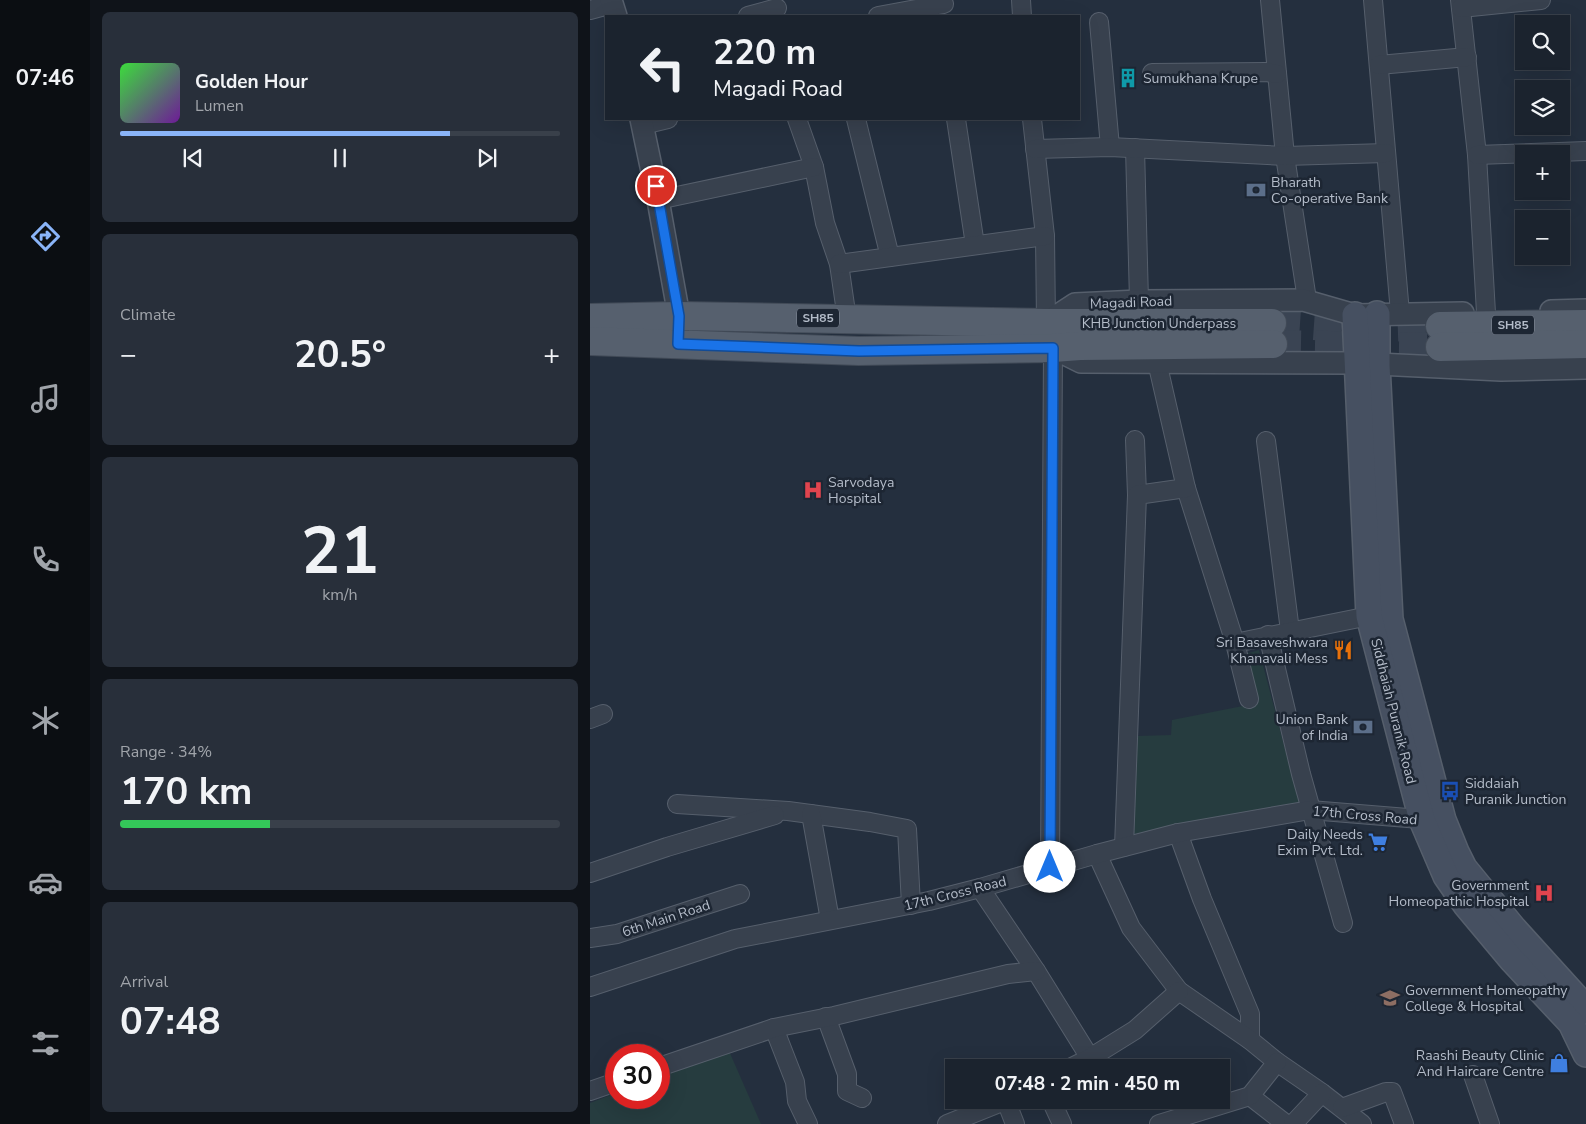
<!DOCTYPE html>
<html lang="en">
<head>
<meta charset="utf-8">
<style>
  :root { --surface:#1b232e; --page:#282f3a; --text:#f1f3f6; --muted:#a0a4aa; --line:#39404a; --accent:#8ab4f8 }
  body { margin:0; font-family:"Nunito Sans",sans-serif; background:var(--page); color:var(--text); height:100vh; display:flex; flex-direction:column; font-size:19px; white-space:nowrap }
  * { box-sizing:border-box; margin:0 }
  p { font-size:16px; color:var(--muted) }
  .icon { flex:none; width:28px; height:28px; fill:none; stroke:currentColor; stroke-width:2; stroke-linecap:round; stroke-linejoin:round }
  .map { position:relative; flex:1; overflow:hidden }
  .details { display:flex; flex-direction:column; gap:12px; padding:12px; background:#0f1319; width:500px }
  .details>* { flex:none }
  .top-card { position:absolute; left:15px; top:15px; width:475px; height:105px; border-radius:0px; box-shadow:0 5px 20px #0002,0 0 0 1px var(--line); background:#1b232e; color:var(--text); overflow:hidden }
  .fabs { position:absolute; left:925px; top:15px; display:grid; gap:10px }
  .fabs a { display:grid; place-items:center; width:55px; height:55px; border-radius:0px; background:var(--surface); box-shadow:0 5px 20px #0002,0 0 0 1px var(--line); font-size:25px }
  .speed { position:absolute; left:15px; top:1044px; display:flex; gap:10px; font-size:25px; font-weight:700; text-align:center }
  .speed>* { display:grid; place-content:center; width:65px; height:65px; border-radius:50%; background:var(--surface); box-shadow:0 5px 20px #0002,0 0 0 1px var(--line); line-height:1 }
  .speed .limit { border:8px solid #d22; background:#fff; color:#111 }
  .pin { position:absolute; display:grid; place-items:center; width:42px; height:42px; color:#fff; margin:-21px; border:2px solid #fff; border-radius:50%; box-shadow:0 1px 5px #0007 }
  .me { position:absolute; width:55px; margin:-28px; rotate:0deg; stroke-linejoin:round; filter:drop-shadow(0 0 4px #0008) }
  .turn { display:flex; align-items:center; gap:18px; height:105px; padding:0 25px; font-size:22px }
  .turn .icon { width:65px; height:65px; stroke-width:2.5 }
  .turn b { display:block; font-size:35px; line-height:42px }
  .big { font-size:38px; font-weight:700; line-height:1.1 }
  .details .card { flex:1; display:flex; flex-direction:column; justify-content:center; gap:8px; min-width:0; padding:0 18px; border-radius:8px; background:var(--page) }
  .details .dial { align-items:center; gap:0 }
  .dial b { font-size:65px; line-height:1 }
  .song { display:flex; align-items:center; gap:15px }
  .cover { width:60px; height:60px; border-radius:8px; background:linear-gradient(135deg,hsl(120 70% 55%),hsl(280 70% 35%)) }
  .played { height:5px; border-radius:2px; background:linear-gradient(90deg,var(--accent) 75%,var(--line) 75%) }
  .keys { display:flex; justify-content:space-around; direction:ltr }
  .heat { display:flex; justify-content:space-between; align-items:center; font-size:28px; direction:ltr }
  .charge { height:8px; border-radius:4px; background:linear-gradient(90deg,#34c759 34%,var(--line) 0) }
  .trip { position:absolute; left:355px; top:1059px; width:285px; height:50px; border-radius:0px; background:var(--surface); box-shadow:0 5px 20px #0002,0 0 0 1px var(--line); font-weight:700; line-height:50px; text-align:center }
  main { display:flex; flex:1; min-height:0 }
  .tab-bar { display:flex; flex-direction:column; width:90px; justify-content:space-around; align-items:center; background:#0b0e12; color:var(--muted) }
  .tab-bar .icon { width:35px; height:35px }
  .tab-bar .selected { color:var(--accent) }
  .tab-bar b { font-size:22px; color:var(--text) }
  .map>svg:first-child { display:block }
  .green { fill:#263c3f }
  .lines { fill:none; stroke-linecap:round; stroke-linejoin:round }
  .primary-tunnel { stroke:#3a4453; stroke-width:28; stroke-dasharray:28 14; stroke-linecap:butt }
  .minor-casing { stroke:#565f6c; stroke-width:20 }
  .tertiary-casing { stroke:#565f6c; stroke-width:24 }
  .secondary-casing { stroke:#565f6c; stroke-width:28 }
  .primary-casing { stroke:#414a57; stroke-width:30 }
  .minor { stroke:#38414e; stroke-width:18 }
  .tertiary { stroke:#38414e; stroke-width:21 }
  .secondary { stroke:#465061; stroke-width:25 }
  .primary { stroke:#56606e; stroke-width:28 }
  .route-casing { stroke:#114b97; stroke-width:12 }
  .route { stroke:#1a73e8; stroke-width:9 }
  .labels { text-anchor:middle; stroke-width:5; stroke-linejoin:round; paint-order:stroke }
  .shield { fill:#1d2633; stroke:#878f9c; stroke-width:1 }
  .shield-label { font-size:12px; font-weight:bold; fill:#b4bcc9 }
  .poi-label { font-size:14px; fill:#b4bcc9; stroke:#1d2633; text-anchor:start }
  .street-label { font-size:14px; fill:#b4bcc9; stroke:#1d2633 }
</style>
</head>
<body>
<main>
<nav class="tab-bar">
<b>07:46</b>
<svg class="icon selected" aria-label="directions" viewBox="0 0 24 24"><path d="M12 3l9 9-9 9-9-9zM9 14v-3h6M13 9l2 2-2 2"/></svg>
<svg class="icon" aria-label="music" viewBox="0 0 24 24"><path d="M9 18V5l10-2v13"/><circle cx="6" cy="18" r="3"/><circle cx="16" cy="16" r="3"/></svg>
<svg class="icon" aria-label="phone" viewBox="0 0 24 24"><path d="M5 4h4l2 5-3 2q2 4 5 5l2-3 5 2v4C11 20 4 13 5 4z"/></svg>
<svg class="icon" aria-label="climate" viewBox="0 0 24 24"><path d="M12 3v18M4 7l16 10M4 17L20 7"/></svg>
<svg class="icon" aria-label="car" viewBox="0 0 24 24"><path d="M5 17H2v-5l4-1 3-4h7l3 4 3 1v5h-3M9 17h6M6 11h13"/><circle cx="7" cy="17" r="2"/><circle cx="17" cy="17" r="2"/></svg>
<svg class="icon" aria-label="filters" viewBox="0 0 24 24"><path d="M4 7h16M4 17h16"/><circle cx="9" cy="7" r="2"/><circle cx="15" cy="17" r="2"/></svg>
</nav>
<section class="details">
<div class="card">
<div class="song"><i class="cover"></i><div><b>Golden Hour</b><p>Lumen</p></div></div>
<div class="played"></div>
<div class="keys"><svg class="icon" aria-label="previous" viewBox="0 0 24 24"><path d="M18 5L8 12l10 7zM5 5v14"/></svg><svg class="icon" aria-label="pause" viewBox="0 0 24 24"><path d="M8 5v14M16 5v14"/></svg><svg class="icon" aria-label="next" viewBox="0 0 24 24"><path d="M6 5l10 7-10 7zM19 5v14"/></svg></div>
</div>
<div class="card"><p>Climate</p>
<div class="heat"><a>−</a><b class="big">20.5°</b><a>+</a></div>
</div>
<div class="card dial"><b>21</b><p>km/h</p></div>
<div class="card"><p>Range · 34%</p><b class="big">170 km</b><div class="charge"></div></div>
<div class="card"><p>Arrival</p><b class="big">07:48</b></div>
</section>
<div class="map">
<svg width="996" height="1124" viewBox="0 0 996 1124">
  <rect width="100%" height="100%" fill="#242f3e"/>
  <g class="green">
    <path d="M 669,650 L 709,802 L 539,835 L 547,736 L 581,735 L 582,720 L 668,703 L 655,654 Z"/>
    <path d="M 139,1051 L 171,1124 L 0,1124 L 0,1103 L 26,1093 L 26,1098 L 69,1098 L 69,1077 Z"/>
  </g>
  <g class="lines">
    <g class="primary-tunnel">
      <path d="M 682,323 L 768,329 L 850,326"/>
      <path d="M 683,344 L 850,347"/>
    </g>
    <defs>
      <g id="minor">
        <path d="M 431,0 L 432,16"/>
        <path d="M 680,0 L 695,156 L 716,293 L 713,300"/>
        <path d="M 783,0 L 810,313"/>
        <path d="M 870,0 L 887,155 L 896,313"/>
        <path d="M 871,8 L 951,0"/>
        <path d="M 0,10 L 22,4"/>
        <path d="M 158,16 L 187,8"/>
        <path d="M 288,16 L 354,4"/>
        <path d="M 509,22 L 520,147"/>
        <path d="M 789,65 L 877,57"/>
        <path d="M 562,73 L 676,72 L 687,74"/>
        <path d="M 207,119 L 224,167 L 235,223 L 249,264 L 257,319"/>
        <path d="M 266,119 L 300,257"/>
        <path d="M 366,119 L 385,245"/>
        <path d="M 442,119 L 455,236 L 456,323"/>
        <path d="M 53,125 L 78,119"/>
        <path d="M 545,148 L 549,301"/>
        <path d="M 445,149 L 520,147 L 695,156 L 796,153"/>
        <path d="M 887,155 L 996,151"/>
        <path d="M 68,200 L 224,167"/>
        <path d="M 249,264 L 455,236"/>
        <path d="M 545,440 L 547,495"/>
        <path d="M 676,441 L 700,631"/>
        <path d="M 596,488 L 645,643 L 659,699"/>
        <path d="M 678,635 L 711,774 L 753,923"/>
        <path d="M 645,643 L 779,616"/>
        <path d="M 0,719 L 13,714"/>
        <path d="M 87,804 L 198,811 L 280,822 L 317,829 L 321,905"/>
        <path d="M 221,814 L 240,920"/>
        <path d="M 588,833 L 612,899 L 660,1014 L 660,1040"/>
        <path d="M 534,847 L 547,495 L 596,488 L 567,362"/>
        <path d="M 507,854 L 541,928 L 589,991 L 660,1040 L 687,1062 L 732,1093 L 772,1124"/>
        <path d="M 460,867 L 463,348"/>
        <path d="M 0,873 L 77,847 L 185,815"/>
        <path d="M 390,888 L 446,971 L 500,1058"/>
        <path d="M 0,938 L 27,934 L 150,894"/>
        <path d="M 0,987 L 145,939 L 339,901 L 390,888 L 507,854 L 588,833 L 720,810 L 842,820"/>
        <path d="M 236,1017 L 257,1074 L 257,1091 L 272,1098"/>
        <path d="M 184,1028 L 205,1082 L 207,1101 L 218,1124"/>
        <path d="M 69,1067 L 184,1028 L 244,1016 L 418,974 L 446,971"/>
        <path d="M 480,1068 L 500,1058 L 545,1030 L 589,991"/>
        <path d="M 883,1075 L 900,1124"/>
        <path d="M 0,1091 L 26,1082"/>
        <path d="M 660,1096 L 696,1124"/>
        <path d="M 461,1100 L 472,1124"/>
        <path d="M 416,1101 L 425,1124"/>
        <path d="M 752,1108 L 796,1092 L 802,1092 L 814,1124"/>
        <path d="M 357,1124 L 417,1100"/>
        <path d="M 569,1124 L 660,1096 L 687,1062"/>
        <path d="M 703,1124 L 732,1093"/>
      </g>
      <g id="tertiary">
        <path d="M 21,0 L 26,16"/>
        <path d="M 51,119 L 68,200 L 89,316 L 88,344"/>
        <path d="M 961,311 L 996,310"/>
        <path d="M 456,323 L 485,304 L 549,301 L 713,300 L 765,315 L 873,313"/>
        <path d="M 463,348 L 491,362 L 767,363 L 911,370 L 996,368"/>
      </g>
      <g id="secondary">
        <path d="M 787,314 L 787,365 L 800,619 L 853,820 L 866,852 L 874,868 L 924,929 L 992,1004 L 996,1011"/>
        <path d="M 765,315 L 779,616 L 832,820 L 856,876 L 876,905 L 922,960 L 981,1023 L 996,1054"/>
      </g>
      <g id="primary">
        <path d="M 0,318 L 89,316 L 456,323 L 682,323"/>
        <path d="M 850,326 L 996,324"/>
        <path d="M 0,341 L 269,351 L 463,348 L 490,346 L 683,344"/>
        <path d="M 850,347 L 996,344"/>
      </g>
    </defs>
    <use href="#minor" class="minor-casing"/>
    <use href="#tertiary" class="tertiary-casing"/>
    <use href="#secondary" class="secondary-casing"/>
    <use href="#primary" class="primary-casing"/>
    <use href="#minor" class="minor"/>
    <use href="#tertiary" class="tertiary"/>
    <use href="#secondary" class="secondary"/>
    <use href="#primary" class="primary"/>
  </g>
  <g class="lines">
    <defs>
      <path id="route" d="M 66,186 L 89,316 L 88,344 L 269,351 L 463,348 L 460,867"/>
    </defs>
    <use href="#route" class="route-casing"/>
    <use href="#route" class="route"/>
  </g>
  <defs>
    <symbol id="building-bare" viewBox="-9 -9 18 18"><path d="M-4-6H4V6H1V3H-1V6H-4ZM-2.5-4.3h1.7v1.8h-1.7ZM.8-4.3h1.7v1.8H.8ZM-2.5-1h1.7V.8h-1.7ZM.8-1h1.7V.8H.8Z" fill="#0f9aa8" stroke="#1d2633" stroke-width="2.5" paint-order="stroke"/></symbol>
    <symbol id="bank-bare" viewBox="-9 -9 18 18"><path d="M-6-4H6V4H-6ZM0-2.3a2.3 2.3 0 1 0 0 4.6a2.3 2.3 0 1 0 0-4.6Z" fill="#5c6f8a" stroke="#1d2633" stroke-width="2.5" paint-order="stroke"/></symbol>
    <symbol id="hospital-bare" viewBox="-9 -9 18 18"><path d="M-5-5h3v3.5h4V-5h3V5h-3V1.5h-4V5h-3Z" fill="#e0444e" stroke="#1d2633" stroke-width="2.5" paint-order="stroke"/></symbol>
    <symbol id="restaurant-bare" viewBox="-9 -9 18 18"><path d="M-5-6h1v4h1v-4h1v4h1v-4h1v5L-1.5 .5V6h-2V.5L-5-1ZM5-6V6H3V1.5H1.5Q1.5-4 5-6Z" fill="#e8710a" stroke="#1d2633" stroke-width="2.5" paint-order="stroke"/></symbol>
    <symbol id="bus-bare" viewBox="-9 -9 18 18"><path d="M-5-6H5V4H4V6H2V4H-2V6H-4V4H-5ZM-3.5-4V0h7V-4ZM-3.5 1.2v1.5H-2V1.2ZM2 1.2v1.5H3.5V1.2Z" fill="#1a4fb4" stroke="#1d2633" stroke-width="2.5" paint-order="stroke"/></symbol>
    <symbol id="supermarket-bare" viewBox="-9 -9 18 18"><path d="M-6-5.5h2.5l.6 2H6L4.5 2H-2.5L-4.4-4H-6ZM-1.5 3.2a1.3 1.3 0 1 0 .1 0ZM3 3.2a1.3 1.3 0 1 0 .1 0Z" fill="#3f7fe0" stroke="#1d2633" stroke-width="2.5" paint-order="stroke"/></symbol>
    <symbol id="university-bare" viewBox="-9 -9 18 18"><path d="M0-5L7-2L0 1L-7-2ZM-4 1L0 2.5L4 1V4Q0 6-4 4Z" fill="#8d6e63" stroke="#1d2633" stroke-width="2.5" paint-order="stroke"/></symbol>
    <symbol id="shop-bare" viewBox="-9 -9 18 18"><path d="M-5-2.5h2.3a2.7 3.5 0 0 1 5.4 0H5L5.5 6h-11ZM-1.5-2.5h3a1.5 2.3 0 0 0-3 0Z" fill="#3f7fe0" stroke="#1d2633" stroke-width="2.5" paint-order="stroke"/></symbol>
  </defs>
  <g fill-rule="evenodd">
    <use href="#building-bare" x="524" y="64" width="28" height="28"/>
    <use href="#bank-bare" x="652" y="176" width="28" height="28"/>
    <use href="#hospital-bare" x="209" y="476" width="28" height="28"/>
    <use href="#restaurant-bare" x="739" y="636" width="28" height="28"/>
    <use href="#bank-bare" x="759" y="713" width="28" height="28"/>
    <use href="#bus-bare" x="846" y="777" width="28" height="28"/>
    <use href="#supermarket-bare" x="774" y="828" width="28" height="28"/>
    <use href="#hospital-bare" x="940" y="879" width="28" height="28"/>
    <use href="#university-bare" x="786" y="984" width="28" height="28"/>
    <use href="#shop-bare" x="955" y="1049" width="28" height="28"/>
  </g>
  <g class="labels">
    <g class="shield">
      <rect x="207" y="308.5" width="42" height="19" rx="4"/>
      <rect x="902" y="315.5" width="42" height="19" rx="4"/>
    </g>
    <g class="shield-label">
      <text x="228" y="322">SH85</text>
      <text x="923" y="329">SH85</text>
    </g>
    <g class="poi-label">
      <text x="553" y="83">Sumukhana Krupe</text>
      <text x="681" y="187">Bharath<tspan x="681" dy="16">Co-operative Bank</tspan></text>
      <text x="238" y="487">Sarvodaya<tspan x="238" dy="16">Hospital</tspan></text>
      <text x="738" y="647" text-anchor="end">Sri Basaveshwara<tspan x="738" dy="16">Khanavali Mess</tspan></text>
      <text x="758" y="724" text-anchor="end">Union Bank<tspan x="758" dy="16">of India</tspan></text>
      <text x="875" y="788">Siddaiah<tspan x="875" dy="16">Puranik Junction</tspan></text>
      <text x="773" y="839" text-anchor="end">Daily Needs<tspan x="773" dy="16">Exim Pvt. Ltd.</tspan></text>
      <text x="939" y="890" text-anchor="end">Government<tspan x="939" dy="16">Homeopathic Hospital</tspan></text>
      <text x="815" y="995">Government Homeopathy<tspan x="815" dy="16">College &amp; Hospital</tspan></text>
      <text x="954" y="1060" text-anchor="end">Raashi Beauty Clinic<tspan x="954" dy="16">And Haircare Centre</tspan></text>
    </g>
    <g class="street-label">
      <text transform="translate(541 302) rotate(-2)" y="5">Magadi Road</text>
      <text x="569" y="328">KHB Junction Underpass</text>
      <text transform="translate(804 711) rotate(76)" y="5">Siddhaiah Puranik Road</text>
      <text transform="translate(775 815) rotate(5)" y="5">17th Cross Road</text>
      <text transform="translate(365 893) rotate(-14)" y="5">17th Cross Road</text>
      <text transform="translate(76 918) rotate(-18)" y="5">6th Main Road</text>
    </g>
  </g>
</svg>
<div class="fabs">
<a><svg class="icon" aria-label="search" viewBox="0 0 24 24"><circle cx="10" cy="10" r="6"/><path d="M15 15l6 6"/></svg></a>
<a><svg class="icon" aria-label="layers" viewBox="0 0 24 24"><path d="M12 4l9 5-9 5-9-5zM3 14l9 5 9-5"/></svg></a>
<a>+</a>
<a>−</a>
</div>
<div class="speed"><div class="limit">30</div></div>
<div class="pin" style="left:66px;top:186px;background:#d93025"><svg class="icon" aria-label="arrive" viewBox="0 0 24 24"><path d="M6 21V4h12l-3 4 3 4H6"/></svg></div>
<svg class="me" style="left:460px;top:867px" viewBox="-20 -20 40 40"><circle r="19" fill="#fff"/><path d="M0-13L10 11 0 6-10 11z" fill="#1a73e8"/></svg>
<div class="trip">07:48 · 2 min · 450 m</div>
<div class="top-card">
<div class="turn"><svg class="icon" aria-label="left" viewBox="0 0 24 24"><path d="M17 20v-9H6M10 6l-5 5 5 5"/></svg><div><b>220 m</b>Magadi Road</div></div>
</div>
</div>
</main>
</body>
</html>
